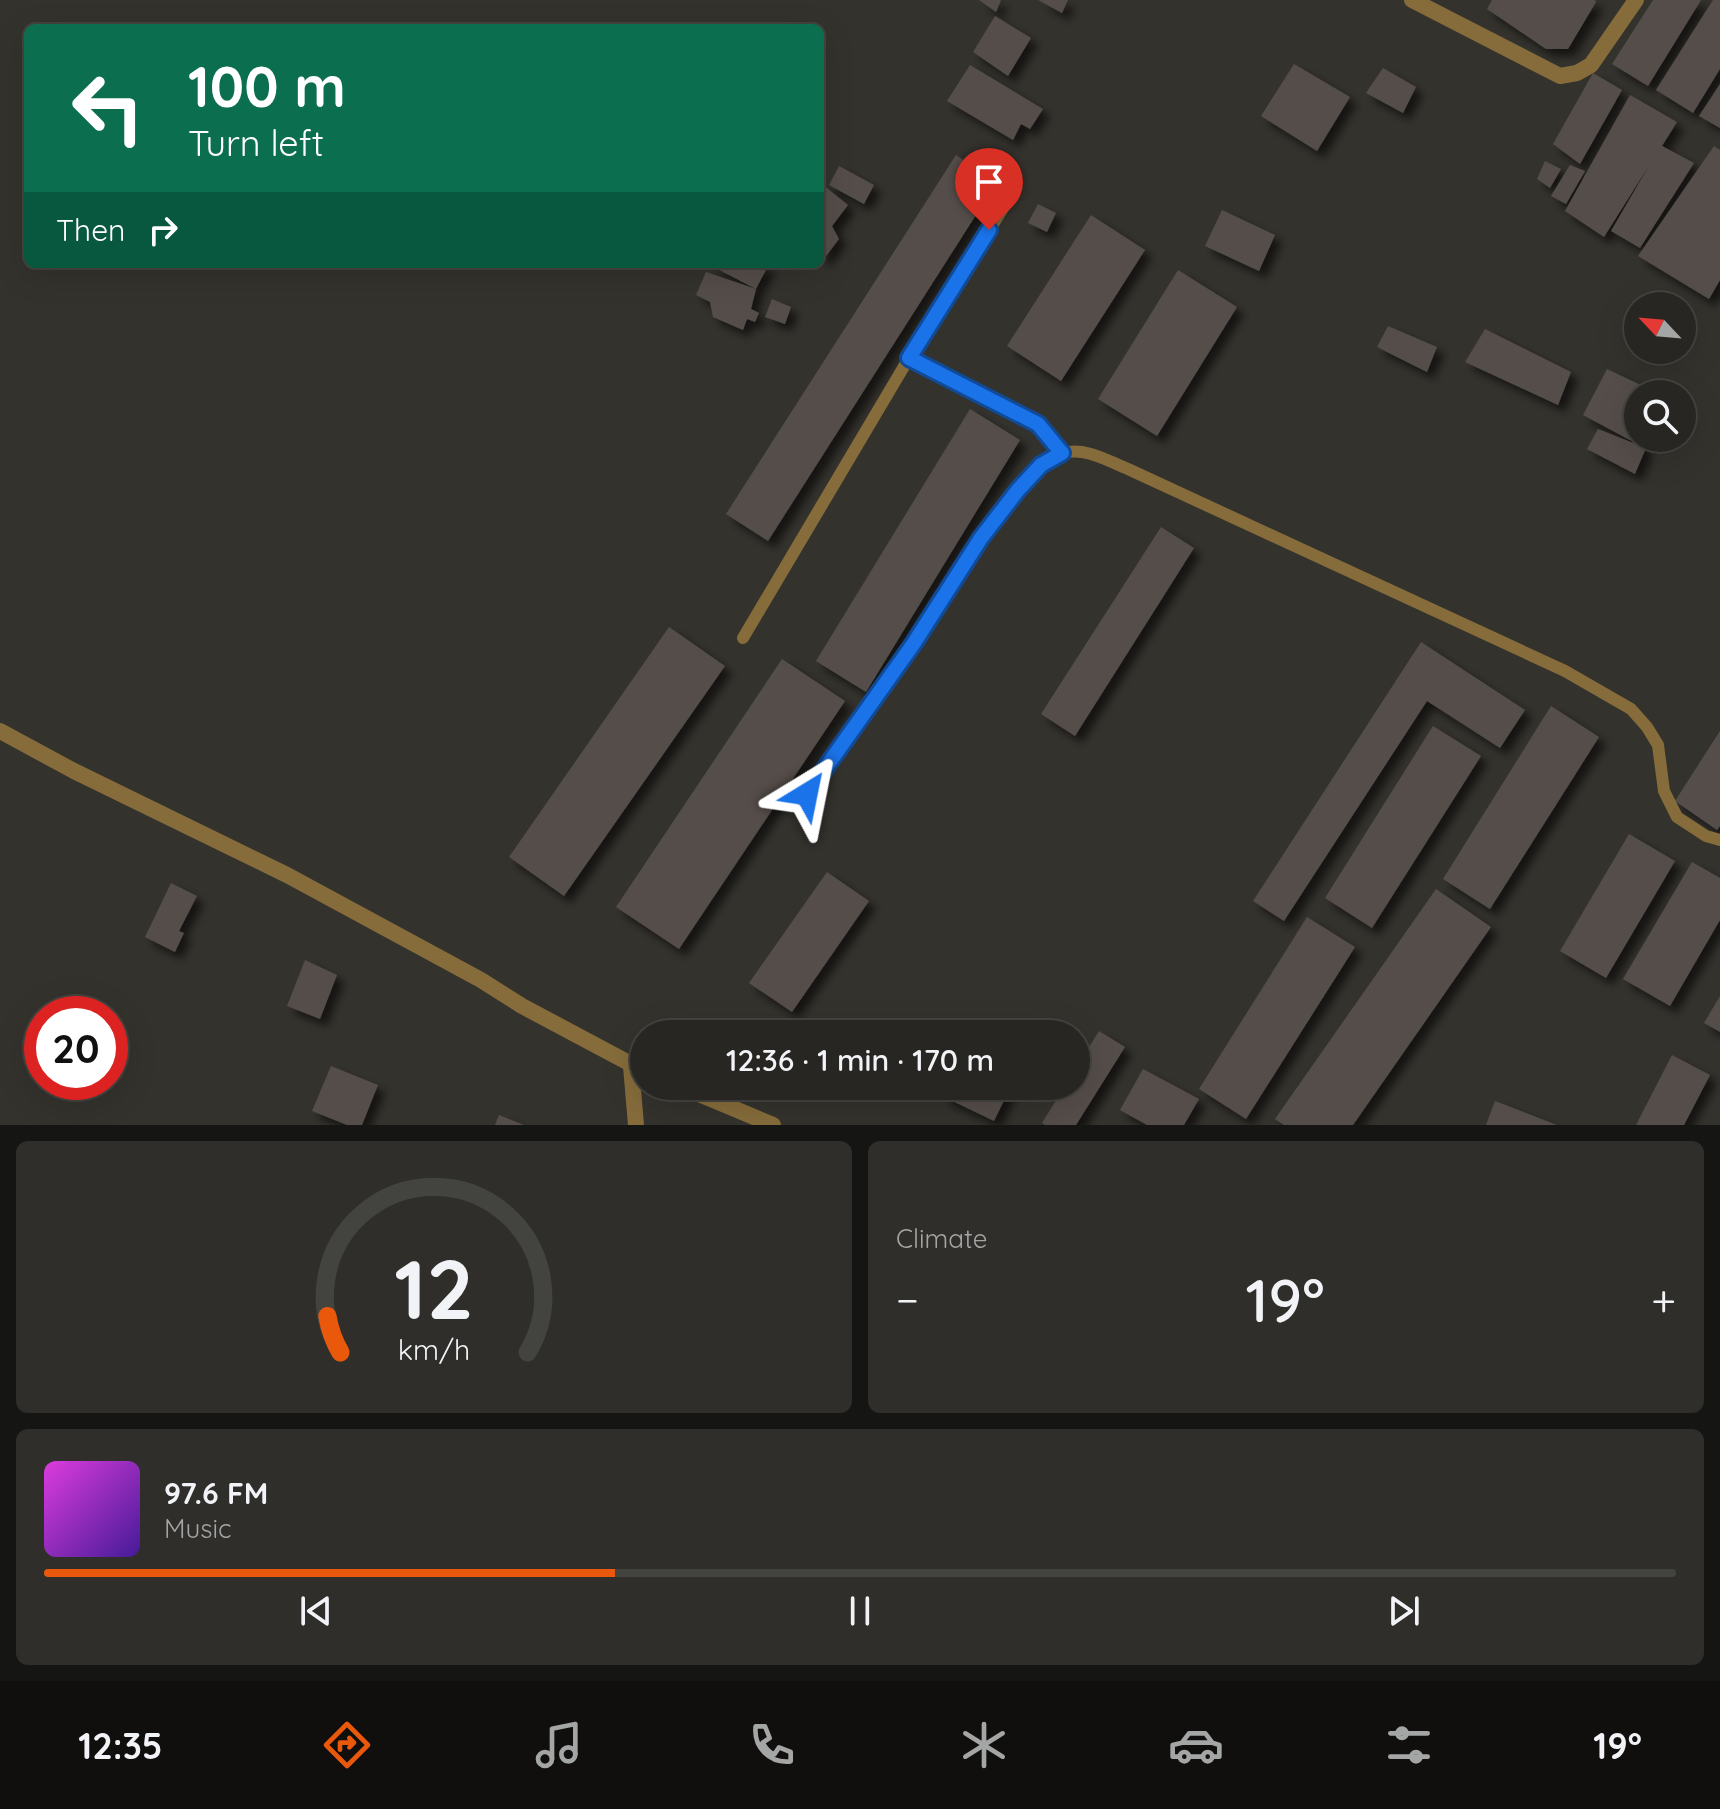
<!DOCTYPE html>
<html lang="en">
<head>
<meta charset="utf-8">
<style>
  :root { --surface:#272622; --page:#2f2e2a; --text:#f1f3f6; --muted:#a4a5a5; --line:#434340; --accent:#ea580c }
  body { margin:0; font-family:Quicksand,sans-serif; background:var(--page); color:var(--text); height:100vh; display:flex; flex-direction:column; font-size:30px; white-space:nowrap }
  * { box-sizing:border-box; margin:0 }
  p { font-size:26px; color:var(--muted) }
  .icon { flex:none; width:44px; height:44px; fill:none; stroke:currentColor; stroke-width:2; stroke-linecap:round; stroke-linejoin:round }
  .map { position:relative; height:1125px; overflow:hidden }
  .side { display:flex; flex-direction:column; gap:16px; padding:16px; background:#151513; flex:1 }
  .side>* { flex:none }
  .banner { position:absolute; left:24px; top:24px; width:800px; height:244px; border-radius:12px; box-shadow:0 8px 32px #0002,0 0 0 2px var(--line); background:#0b6e4f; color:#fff; overflow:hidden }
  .needle { width:52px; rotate:296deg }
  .fabs { position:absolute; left:1624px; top:292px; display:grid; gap:16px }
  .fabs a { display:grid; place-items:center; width:72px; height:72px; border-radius:50%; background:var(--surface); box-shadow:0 8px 32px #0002,0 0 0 2px var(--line); font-size:40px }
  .speed { position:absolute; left:24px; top:996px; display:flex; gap:16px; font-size:40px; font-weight:700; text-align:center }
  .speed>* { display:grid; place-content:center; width:104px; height:104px; border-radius:50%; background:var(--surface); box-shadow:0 8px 32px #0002,0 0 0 2px var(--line); line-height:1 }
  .speed .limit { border:12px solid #d22; background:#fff; color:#111 }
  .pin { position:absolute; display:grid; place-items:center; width:68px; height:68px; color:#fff; margin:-82px -34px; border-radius:50% 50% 50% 0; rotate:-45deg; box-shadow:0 0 8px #0007 }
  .pin .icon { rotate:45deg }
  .me { position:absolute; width:88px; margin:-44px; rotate:35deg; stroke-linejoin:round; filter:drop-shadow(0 0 6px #0008) }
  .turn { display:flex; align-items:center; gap:28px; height:168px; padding:0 32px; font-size:36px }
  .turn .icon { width:104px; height:104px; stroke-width:2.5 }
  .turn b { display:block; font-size:56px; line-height:68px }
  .then { display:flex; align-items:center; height:76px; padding:0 32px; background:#0003; gap:16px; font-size:30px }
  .big { font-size:60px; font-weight:600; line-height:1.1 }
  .side .widget { flex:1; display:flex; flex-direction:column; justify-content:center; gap:12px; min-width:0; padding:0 28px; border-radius:12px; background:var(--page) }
  .side .dial { align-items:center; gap:0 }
  .dial svg { height:208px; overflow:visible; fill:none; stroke:var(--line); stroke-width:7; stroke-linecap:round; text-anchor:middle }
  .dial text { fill:var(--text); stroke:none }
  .song { display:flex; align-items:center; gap:24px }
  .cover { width:96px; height:96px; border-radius:12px; background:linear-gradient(135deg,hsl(300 70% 55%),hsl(260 70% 35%)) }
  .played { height:8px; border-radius:4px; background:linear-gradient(90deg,var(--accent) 35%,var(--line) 35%) }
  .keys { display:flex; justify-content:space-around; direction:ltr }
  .heat { display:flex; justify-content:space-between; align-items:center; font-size:44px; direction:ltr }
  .side .tiles { flex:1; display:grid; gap:16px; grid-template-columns:1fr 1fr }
  .widget:last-child { grid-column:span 2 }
  .trip { position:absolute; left:630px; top:1020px; width:460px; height:80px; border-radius:40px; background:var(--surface); box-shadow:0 8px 32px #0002,0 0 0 2px var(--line); font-weight:600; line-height:80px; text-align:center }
  .dock { display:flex; height:128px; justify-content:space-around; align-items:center; background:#100f0e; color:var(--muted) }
  .dock .icon { width:56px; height:56px }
  .dock .active { color:var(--accent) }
  .dock b { font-size:36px; color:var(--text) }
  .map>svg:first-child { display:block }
  .building { fill:#544e4a; filter:url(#shadow) }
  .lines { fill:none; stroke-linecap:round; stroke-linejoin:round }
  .lane { stroke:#866c3b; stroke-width:12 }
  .street { stroke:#866c3b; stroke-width:16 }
  .route-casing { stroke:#114b97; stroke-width:20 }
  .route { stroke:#1a73e8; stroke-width:14 }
</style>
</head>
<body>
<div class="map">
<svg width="1720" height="1125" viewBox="0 0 1720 1125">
  <defs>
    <filter id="shadow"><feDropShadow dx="7" dy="7" stdDeviation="4" flood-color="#0009"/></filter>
  </defs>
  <rect width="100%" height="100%" fill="#34322d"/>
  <g class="building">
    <path d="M 979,0 L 1001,0 L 996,12 Z"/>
    <path d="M 1038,0 L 1068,0 L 1062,13 Z"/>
    <path d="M 1492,0 L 1595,0 L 1596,2 L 1568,49 L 1546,49 L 1487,9 Z"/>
    <path d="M 1653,0 L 1701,0 L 1648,86 L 1612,64 Z"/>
    <path d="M 1713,0 L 1720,0 L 1720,69 L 1693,113 L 1656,90 Z"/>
    <path d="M 995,16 L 1031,38 L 1008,76 L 973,52 Z"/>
    <path d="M 1294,64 L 1350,97 L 1317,151 L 1261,116 Z"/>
    <path d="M 970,65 L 1043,109 L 1030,129 L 1021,124 L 1013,140 L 947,101 Z"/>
    <path d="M 1383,68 L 1416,87 L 1403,113 L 1366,93 Z"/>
    <path d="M 1593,73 L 1622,90 L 1580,164 L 1553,144 Z"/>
    <path d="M 1720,84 L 1720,128 L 1699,116 Z"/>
    <path d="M 1630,95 L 1677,122 L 1662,146 L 1694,163 L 1640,248 L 1611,231 L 1650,164 L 1604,237 L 1565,211 Z"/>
    <path d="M 1714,146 L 1720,150 L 1720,280 L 1709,299 L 1638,256 Z"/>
    <path d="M 956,155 L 997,182 L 768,541 L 726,514 Z"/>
    <path d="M 1545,161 L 1561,169 L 1550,188 L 1537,179 Z"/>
    <path d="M 1570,165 L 1585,171 L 1566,204 L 1551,196 Z"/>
    <path d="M 839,166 L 874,185 L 864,204 L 829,185 Z"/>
    <path d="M 823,185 L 848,205 L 832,226 L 839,239 L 823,260 L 820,257 L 820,188 Z"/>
    <path d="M 1038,204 L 1056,213 L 1047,232 L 1028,223 Z"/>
    <path d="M 1222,210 L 1275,235 L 1259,271 L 1205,246 Z"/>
    <path d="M 1091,215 L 1145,250 L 1061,381 L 1007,346 Z"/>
    <path d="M 708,264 L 769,264 L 756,289 Z"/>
    <path d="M 1178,270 L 1237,307 L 1157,436 L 1098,399 Z"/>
    <path d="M 706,272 L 756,289 L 751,309 L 759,313 L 755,322 L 747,319 L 743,330 L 713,317 L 710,302 L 696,295 Z"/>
    <path d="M 772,299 L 791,307 L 785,324 L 765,317 Z"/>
    <path d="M 1388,326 L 1437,347 L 1427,372 L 1377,347 Z"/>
    <path d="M 1485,329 L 1571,372 L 1558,405 L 1465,362 Z"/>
    <path d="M 1607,369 L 1660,394 L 1638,394 L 1638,438 L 1645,438 L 1641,446 L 1583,415 Z"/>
    <path d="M 970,409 L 1020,440 L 866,692 L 816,661 Z"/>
    <path d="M 1598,429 L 1646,448 L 1635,474 L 1587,449 Z"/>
    <path d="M 1161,527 L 1194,548 L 1075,736 L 1041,714 Z"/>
    <path d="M 669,627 L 725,666 L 564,896 L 509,857 Z"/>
    <path d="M 1421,642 L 1525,710 L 1500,748 L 1427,701 L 1284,921 L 1253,901 Z"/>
    <path d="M 782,659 L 845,701 L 679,949 L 616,907 Z"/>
    <path d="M 1551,706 L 1599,737 L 1490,909 L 1443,879 Z"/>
    <path d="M 1433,726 L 1481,756 L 1372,928 L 1325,898 Z"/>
    <path d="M 1720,731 L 1720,826 L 1717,830 L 1675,801 Z"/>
    <path d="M 1629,834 L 1675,861 L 1606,978 L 1560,951 Z"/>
    <path d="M 1692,862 L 1720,878 L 1720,920 L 1670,1006 L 1623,979 Z"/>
    <path d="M 827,872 L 869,901 L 792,1012 L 749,983 Z"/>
    <path d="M 171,883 L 197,896 L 179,931 L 184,933 L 175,952 L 145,937 Z"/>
    <path d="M 1436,889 L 1491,927 L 1353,1125 L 1284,1125 L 1275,1119 Z"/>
    <path d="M 1307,917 L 1355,947 L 1246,1119 L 1199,1089 Z"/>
    <path d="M 305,960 L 337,975 L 320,1019 L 287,1006 Z"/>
    <path d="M 1720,996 L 1720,1032 L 1704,1023 Z"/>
    <path d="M 1099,1031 L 1125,1047 L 1076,1125 L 1045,1125 L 1042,1123 L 1065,1086 L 1076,1086 L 1076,1068 Z"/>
    <path d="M 1672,1055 L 1710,1075 L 1684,1125 L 1636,1125 Z"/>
    <path d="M 331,1066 L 378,1085 L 362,1125 L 347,1125 L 312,1111 Z"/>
    <path d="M 1143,1069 L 1199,1099 L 1184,1125 L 1147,1125 L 1120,1110 Z"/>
    <path d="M 947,1086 L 1011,1086 L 994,1121 L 942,1096 Z"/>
    <path d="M 1495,1101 L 1557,1125 L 1486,1125 Z"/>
    <path d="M 499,1115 L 524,1125 L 495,1125 Z"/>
  </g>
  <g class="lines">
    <g class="lane">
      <path d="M 909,358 L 1038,424 L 1062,453"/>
      <path d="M 743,638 L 909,358 L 1005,205"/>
      <path d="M 807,794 C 842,744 879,694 913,644 C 943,600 1015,468 1064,453 C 1085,447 1108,461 1128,469 L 1565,671 L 1631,709 L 1647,727 L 1658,745 L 1664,791 L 1677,817 L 1706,836 L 1720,840"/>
    </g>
    <g class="street">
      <path d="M 1412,0 L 1560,76 L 1577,73 L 1591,65 L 1636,0"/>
      <path d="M 0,731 L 74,771 L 287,875 L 481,980 L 522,1006 L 644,1071"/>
      <path d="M 631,1066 L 636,1125"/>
      <path d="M 680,1086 L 773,1125"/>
    </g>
  </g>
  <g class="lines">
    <defs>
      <path id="route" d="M 807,794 L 914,643 L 981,538 L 1018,490 L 1041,465 L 1062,453 L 1038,424 L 909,358 L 989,230"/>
    </defs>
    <use href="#route" class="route-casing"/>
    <use href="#route" class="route"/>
  </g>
</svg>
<div class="fabs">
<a><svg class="needle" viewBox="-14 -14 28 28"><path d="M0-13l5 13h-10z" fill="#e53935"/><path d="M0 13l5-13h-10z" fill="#a4a5a5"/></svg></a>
<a><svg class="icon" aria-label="search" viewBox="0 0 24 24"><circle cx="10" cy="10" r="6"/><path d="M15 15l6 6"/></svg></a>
</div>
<div class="speed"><div class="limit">20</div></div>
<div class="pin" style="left:989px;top:230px;background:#d93025"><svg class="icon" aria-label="arrive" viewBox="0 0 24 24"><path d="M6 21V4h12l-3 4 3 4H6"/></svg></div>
<svg class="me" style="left:807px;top:794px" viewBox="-20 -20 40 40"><path d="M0-17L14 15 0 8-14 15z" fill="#1a73e8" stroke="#fff" stroke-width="4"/></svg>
<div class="trip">12:36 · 1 min · 170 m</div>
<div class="banner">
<div class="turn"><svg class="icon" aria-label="left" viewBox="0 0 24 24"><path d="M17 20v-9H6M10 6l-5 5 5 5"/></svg><div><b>100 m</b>Turn left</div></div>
<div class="then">Then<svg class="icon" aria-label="right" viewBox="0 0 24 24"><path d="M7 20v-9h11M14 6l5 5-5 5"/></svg></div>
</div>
</div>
<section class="side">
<div class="tiles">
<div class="widget dial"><svg viewBox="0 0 100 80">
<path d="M14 69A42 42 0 1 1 86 69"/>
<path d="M14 69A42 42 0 0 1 9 55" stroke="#ea580c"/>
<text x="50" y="56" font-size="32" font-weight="700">12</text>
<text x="50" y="72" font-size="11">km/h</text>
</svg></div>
<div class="widget"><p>Climate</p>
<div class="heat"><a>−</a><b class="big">19°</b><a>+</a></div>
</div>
<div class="widget">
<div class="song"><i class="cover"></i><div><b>97.6 FM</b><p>Music</p></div></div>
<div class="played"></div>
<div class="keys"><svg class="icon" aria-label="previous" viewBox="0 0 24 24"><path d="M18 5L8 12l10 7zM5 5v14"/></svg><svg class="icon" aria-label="pause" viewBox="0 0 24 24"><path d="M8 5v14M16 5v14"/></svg><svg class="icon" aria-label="next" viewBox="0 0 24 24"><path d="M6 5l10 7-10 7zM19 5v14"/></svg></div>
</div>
</div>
</section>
<nav class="dock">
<b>12:35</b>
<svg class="icon active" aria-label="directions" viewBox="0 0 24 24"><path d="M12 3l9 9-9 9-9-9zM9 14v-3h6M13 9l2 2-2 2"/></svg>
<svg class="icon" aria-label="music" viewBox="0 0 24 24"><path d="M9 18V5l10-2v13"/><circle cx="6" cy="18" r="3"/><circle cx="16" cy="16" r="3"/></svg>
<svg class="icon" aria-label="phone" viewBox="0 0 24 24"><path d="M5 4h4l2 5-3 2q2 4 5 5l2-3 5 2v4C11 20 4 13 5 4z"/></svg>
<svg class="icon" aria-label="climate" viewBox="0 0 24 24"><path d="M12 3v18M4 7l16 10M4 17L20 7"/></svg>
<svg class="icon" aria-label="car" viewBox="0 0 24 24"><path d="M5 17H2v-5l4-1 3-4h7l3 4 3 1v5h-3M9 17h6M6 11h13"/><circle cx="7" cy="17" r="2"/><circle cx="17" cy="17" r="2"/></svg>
<svg class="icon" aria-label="filters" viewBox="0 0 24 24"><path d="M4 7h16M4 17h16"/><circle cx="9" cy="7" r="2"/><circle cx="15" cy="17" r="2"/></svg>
<b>19°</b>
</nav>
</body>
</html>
